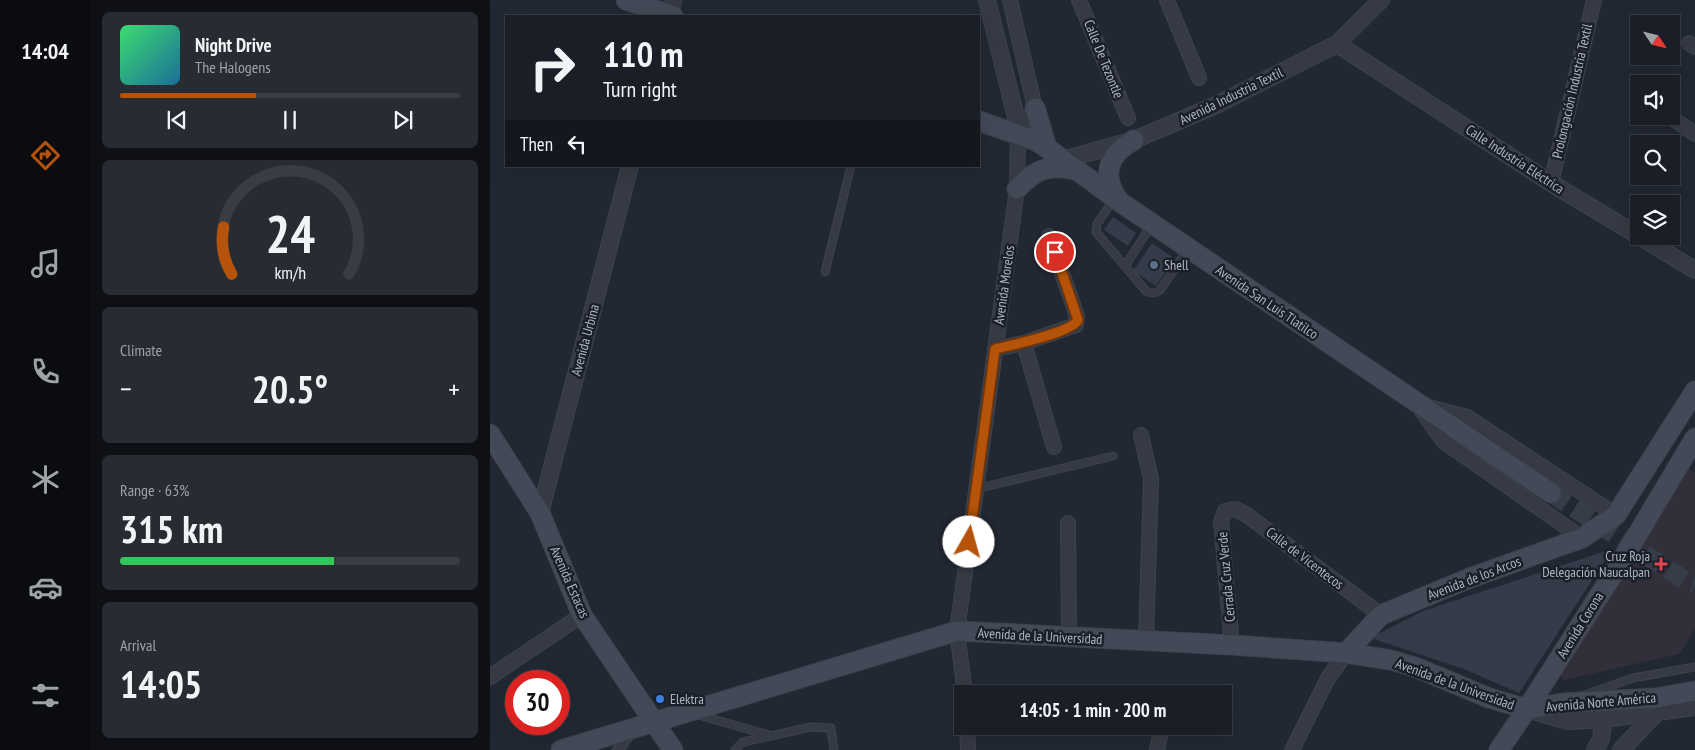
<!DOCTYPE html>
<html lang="en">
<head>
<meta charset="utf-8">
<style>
  :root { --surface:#1a1e26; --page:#272b32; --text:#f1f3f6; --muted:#9fa2a7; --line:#383c43; --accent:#b45309 }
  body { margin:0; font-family:"PT Sans Narrow",sans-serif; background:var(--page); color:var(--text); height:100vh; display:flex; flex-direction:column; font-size:19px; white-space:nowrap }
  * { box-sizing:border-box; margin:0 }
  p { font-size:16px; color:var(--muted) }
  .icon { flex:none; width:28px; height:28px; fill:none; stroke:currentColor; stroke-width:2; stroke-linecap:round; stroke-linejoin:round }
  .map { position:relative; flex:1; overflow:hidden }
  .details { display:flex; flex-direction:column; gap:12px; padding:12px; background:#0e1015; width:400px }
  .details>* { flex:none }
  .hud { position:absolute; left:15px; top:15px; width:475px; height:152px; border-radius:0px; box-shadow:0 5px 20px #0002,0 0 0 1px var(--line); background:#1a1e26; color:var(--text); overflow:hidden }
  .needle { width:32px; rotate:125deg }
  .fabs { position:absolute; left:1140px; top:15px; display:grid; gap:10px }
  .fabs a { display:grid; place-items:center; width:50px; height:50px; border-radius:0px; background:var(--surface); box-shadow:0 5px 20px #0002,0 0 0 1px var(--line); font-size:25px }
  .speed { position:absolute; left:15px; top:670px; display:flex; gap:10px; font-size:25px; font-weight:700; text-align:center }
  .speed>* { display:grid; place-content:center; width:65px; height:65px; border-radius:50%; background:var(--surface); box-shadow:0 5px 20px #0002,0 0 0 1px var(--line); line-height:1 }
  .speed .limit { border:8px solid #d22; background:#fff; color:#111 }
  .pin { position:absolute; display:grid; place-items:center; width:42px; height:42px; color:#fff; margin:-21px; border:2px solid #fff; border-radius:50%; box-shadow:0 1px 5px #0007 }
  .me { position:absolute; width:55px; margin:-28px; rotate:7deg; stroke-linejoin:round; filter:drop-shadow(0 0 4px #0008) }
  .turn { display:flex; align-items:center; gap:18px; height:105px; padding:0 15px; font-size:22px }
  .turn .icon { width:65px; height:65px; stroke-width:2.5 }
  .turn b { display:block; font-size:35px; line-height:42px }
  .then { display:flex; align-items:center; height:48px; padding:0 15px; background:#0003; gap:10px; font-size:19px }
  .big { font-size:38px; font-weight:700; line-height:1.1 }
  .details .tile { flex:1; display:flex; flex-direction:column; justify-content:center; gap:8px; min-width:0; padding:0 18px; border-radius:8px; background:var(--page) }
  .details .dial { align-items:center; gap:0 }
  .dial svg { height:130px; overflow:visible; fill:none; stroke:var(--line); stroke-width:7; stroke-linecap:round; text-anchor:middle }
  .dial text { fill:var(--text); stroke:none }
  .song { display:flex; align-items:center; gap:15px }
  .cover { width:60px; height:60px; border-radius:8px; background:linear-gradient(135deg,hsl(140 70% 55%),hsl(200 70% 35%)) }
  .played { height:5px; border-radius:2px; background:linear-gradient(90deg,var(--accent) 40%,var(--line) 40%) }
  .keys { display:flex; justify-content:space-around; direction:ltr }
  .heat { display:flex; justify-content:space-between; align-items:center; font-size:28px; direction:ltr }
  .charge { height:8px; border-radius:4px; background:linear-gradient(90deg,#34c759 63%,var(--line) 0) }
  .trip { position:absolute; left:464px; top:685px; width:278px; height:50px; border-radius:0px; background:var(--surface); box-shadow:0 5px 20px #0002,0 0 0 1px var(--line); font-weight:700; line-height:50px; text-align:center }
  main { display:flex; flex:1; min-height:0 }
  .menu { display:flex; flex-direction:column; width:90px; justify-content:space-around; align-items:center; background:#0a0c0f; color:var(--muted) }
  .menu .icon { width:35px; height:35px }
  .menu .on { color:var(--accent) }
  .menu b { font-size:22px; color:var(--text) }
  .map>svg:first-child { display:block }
  .medical { fill:#312f39 }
  .building { fill:#343c4a }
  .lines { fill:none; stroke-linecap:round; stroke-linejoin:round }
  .secondary-tunnel { stroke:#373d48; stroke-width:19; stroke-dasharray:19 9; stroke-linecap:butt }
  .service-casing { stroke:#3e434e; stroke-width:9 }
  .pedestrian-casing { stroke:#3e434e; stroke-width:12 }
  .minor-casing { stroke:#3e434e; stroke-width:16 }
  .tertiary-casing { stroke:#3e434e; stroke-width:18 }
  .secondary-casing { stroke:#3e434e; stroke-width:21 }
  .service { stroke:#353a44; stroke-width:7 }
  .pedestrian { stroke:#353a44; stroke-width:10 }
  .minor { stroke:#353a44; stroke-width:14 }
  .tertiary { stroke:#353a44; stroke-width:16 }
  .secondary { stroke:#434957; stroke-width:19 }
  .route-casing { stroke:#753606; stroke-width:12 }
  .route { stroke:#b45309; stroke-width:9 }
  .service-dot { fill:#5c6f8a; stroke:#1a1f29; stroke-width:2 }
  .health-dot { fill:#e0444e; stroke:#1a1f29; stroke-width:2 }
  .shop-dot { fill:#3f7fe0; stroke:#1a1f29; stroke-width:2 }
  .labels { text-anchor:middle; stroke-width:5; stroke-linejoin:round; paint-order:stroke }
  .street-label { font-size:14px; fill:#afb5c1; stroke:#1a1f29 }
  .poi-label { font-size:14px; fill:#afb5c1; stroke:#1a1f29; text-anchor:start }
</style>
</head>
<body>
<main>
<nav class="menu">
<b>14:04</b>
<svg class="icon on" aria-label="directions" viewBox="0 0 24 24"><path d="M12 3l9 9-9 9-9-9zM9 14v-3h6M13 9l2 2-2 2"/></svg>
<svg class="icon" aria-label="music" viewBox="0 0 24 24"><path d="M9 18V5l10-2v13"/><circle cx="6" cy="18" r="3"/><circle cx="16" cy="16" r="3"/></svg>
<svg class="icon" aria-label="phone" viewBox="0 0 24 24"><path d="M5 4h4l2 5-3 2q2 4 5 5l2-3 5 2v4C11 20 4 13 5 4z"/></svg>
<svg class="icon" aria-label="climate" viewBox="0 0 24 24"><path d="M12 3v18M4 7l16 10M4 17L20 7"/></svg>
<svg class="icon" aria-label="car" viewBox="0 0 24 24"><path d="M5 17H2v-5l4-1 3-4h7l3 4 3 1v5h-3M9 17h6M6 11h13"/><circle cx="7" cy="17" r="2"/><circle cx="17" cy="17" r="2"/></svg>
<svg class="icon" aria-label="filters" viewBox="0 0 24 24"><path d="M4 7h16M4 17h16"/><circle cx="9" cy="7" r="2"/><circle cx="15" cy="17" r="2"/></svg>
</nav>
<section class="details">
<div class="tile">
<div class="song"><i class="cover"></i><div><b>Night Drive</b><p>The Halogens</p></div></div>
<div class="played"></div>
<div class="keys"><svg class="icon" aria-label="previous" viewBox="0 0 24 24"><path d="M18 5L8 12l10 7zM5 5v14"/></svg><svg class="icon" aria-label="pause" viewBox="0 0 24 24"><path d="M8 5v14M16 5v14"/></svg><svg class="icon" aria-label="next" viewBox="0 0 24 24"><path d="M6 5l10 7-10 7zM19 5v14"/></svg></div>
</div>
<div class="tile dial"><svg viewBox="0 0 100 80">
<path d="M14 69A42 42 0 1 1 86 69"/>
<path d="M14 69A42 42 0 0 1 9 40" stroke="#b45309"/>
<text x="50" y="56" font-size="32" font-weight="700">24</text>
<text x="50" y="72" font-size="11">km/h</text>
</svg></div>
<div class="tile"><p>Climate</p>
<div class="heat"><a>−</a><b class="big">20.5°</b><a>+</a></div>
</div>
<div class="tile"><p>Range · 63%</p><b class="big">315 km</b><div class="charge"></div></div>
<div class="tile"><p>Arrival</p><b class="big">14:05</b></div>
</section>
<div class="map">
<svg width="1205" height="750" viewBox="0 0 1205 750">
  <rect width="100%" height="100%" fill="#222833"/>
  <path class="medical" d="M 1197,468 L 1205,473 L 1205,629 L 1189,654 L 1074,680 L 1068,674 Z"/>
  <g class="building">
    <path d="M 623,217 L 646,233 L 638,246 L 614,230 Z"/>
    <path d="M 662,243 L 685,259 L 666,286 L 643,271 Z"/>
    <path d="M 1122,549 L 1029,693 L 974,669 L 884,639 L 886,635 L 933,611 Z"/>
  </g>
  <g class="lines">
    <path class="secondary-tunnel" d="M 1061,493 L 1196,581 L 1205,584"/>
    <defs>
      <g id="service">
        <path d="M 624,199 L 607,224 L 606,232 L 656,291 C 662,294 666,294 671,289 L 698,249"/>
        <path d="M 635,266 L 662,224"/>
        <path d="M 335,272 L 361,166"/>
        <path d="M 486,489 L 623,456"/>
        <path d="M 1095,695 L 1143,678 L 1205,667"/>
        <path d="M 205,714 L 279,735"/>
        <path d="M 245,750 L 253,742 L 321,727 L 341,728 L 344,750"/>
      </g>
      <path id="pedestrian" d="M 128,750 L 142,731"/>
      <g id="minor">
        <path d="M 589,0 L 638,118"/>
        <path d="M 677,0 L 709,78"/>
        <path d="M 1199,43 L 1205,47"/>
        <path d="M 1179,116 L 1205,134"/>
        <path d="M 1061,183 L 1104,0"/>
        <path d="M 534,343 L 564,447"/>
        <path d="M 505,349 L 534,343 L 586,325 L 587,316 L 559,236"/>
        <path d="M 929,407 L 953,441 L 1092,538"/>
        <path d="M 939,407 L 977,417 L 1126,515"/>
        <path d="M 651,435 L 661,479 L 656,641"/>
        <path d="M 578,523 L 579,638"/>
        <path d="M 742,645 L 731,522 L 735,511 L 745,509 L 757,515 L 891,615"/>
        <path d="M 0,677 L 92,615"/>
        <path d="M 475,694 L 467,631 L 527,189 L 528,135 L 545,108 L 520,0"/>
        <path d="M 477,726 L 478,750"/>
        <path d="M 667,750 L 672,726"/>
        <path d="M 802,750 L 838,678 L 856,653"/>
      </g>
      <g id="tertiary">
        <path d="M 497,0 L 526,117 L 528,135"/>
        <path d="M 179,16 L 183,0"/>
        <path d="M 847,44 L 1061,183 L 1205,270"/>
        <path d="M 573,160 L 644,140 L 724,106 L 847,44 L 891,0"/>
        <path d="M 50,513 L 140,166"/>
        <path d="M 1037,709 L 1078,721 L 1114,719 L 1205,707"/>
        <path d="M 1105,750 L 1111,739 L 1114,719"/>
        <path d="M 1131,750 L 1167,712"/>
      </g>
      <g id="secondary">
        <path d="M 136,0 L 183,16"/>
        <path d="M 545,108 L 557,148"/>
        <path d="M 489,121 L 546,141 L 557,148 L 630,202 L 1061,493"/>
        <path d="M 527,189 C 545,169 559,164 585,170"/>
        <path d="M 629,201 C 611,175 617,155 644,140"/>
        <path d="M 0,434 L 50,513 L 92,615 L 183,750"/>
        <path d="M 856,653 L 891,615 L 980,578 L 1092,538 L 1126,515 L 1205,391"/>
        <path d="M 71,750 L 467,631 L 742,645 L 856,653 L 901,660 L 925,667 L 999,698 L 1037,709 L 1074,703 L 1166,698 L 1205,691"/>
        <path d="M 1009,750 L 1037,709 L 1137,552 L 1205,438"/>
      </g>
    </defs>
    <use href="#service" class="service-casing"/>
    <use href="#pedestrian" class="pedestrian-casing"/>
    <use href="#minor" class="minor-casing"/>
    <use href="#tertiary" class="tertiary-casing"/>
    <use href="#secondary" class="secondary-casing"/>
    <use href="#service" class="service"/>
    <use href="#pedestrian" class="pedestrian"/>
    <use href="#minor" class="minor"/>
    <use href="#tertiary" class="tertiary"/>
    <use href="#secondary" class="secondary"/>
  </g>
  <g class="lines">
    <defs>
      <path id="route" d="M 479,542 L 505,349 C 521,345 581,333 588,320 L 565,252"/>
    </defs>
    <use href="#route" class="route-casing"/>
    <use href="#route" class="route"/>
  </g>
  <circle class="service-dot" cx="664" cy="265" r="5"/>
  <path class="health-dot" d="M1168.5 556.5h5v5h5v5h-5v5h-5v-5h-5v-5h5z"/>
  <circle class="shop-dot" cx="170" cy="699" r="5"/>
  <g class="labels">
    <g class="street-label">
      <text transform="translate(614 59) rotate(68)" y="5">Calle De Tezontle</text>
      <text transform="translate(1082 91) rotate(-77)" y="5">Prolongación Industria Textil</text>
      <text transform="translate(741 96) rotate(-26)" y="5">Avenida Industria Textil</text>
      <text transform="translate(1025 159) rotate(33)" y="5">Calle Industria Eléctrica</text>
      <text transform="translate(514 285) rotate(-82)" y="5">Avenida Morelos</text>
      <text transform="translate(777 302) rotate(34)" y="5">Avenida San Luis Tlatilco</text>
      <text transform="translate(95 340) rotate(-75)" y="5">Avenida Urbina</text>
      <text transform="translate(815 558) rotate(37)" y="5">Calle de Vicentecos</text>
      <text transform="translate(736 577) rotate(-95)" y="5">Cerrada Cruz Verde</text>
      <text transform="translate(984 578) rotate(-21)" y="5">Avenida de los Arcos</text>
      <text transform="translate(80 582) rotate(66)" y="5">Avenida Estacas</text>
      <text transform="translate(1090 625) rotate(-58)" y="5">Avenida Corona</text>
      <text transform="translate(550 636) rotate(3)" y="5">Avenida de la Universidad</text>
      <text transform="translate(965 684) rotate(20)" y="5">Avenida de la Universidad</text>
      <text transform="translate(1111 702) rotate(-5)" y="5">Avenida Norte América</text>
    </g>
    <g class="poi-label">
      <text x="674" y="270">Shell</text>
      <text x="1160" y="561" text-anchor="end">Cruz Roja<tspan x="1160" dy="16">Delegación Naucalpan</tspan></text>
      <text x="180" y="704">Elektra</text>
    </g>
  </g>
</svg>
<div class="fabs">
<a><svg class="needle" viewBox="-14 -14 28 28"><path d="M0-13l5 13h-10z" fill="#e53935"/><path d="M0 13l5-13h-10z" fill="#9fa2a7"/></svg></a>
<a><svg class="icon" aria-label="sound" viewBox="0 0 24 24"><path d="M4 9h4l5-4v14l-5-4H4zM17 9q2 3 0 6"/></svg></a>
<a><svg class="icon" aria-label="search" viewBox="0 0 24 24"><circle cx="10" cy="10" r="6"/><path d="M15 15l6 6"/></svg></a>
<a><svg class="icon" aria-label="layers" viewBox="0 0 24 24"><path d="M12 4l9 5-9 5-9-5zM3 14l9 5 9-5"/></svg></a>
</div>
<div class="speed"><div class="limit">30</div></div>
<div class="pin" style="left:565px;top:252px;background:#d93025"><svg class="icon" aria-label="arrive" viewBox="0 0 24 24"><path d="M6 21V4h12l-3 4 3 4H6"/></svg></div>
<svg class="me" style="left:479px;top:542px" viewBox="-20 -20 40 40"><circle r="19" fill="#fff"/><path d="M0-13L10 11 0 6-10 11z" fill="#b45309"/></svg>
<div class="trip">14:05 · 1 min · 200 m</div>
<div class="hud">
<div class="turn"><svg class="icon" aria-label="right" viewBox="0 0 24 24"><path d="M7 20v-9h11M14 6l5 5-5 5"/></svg><div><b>110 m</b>Turn right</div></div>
<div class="then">Then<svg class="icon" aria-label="left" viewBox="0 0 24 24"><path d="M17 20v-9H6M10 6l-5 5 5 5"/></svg></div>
</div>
</div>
</main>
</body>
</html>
